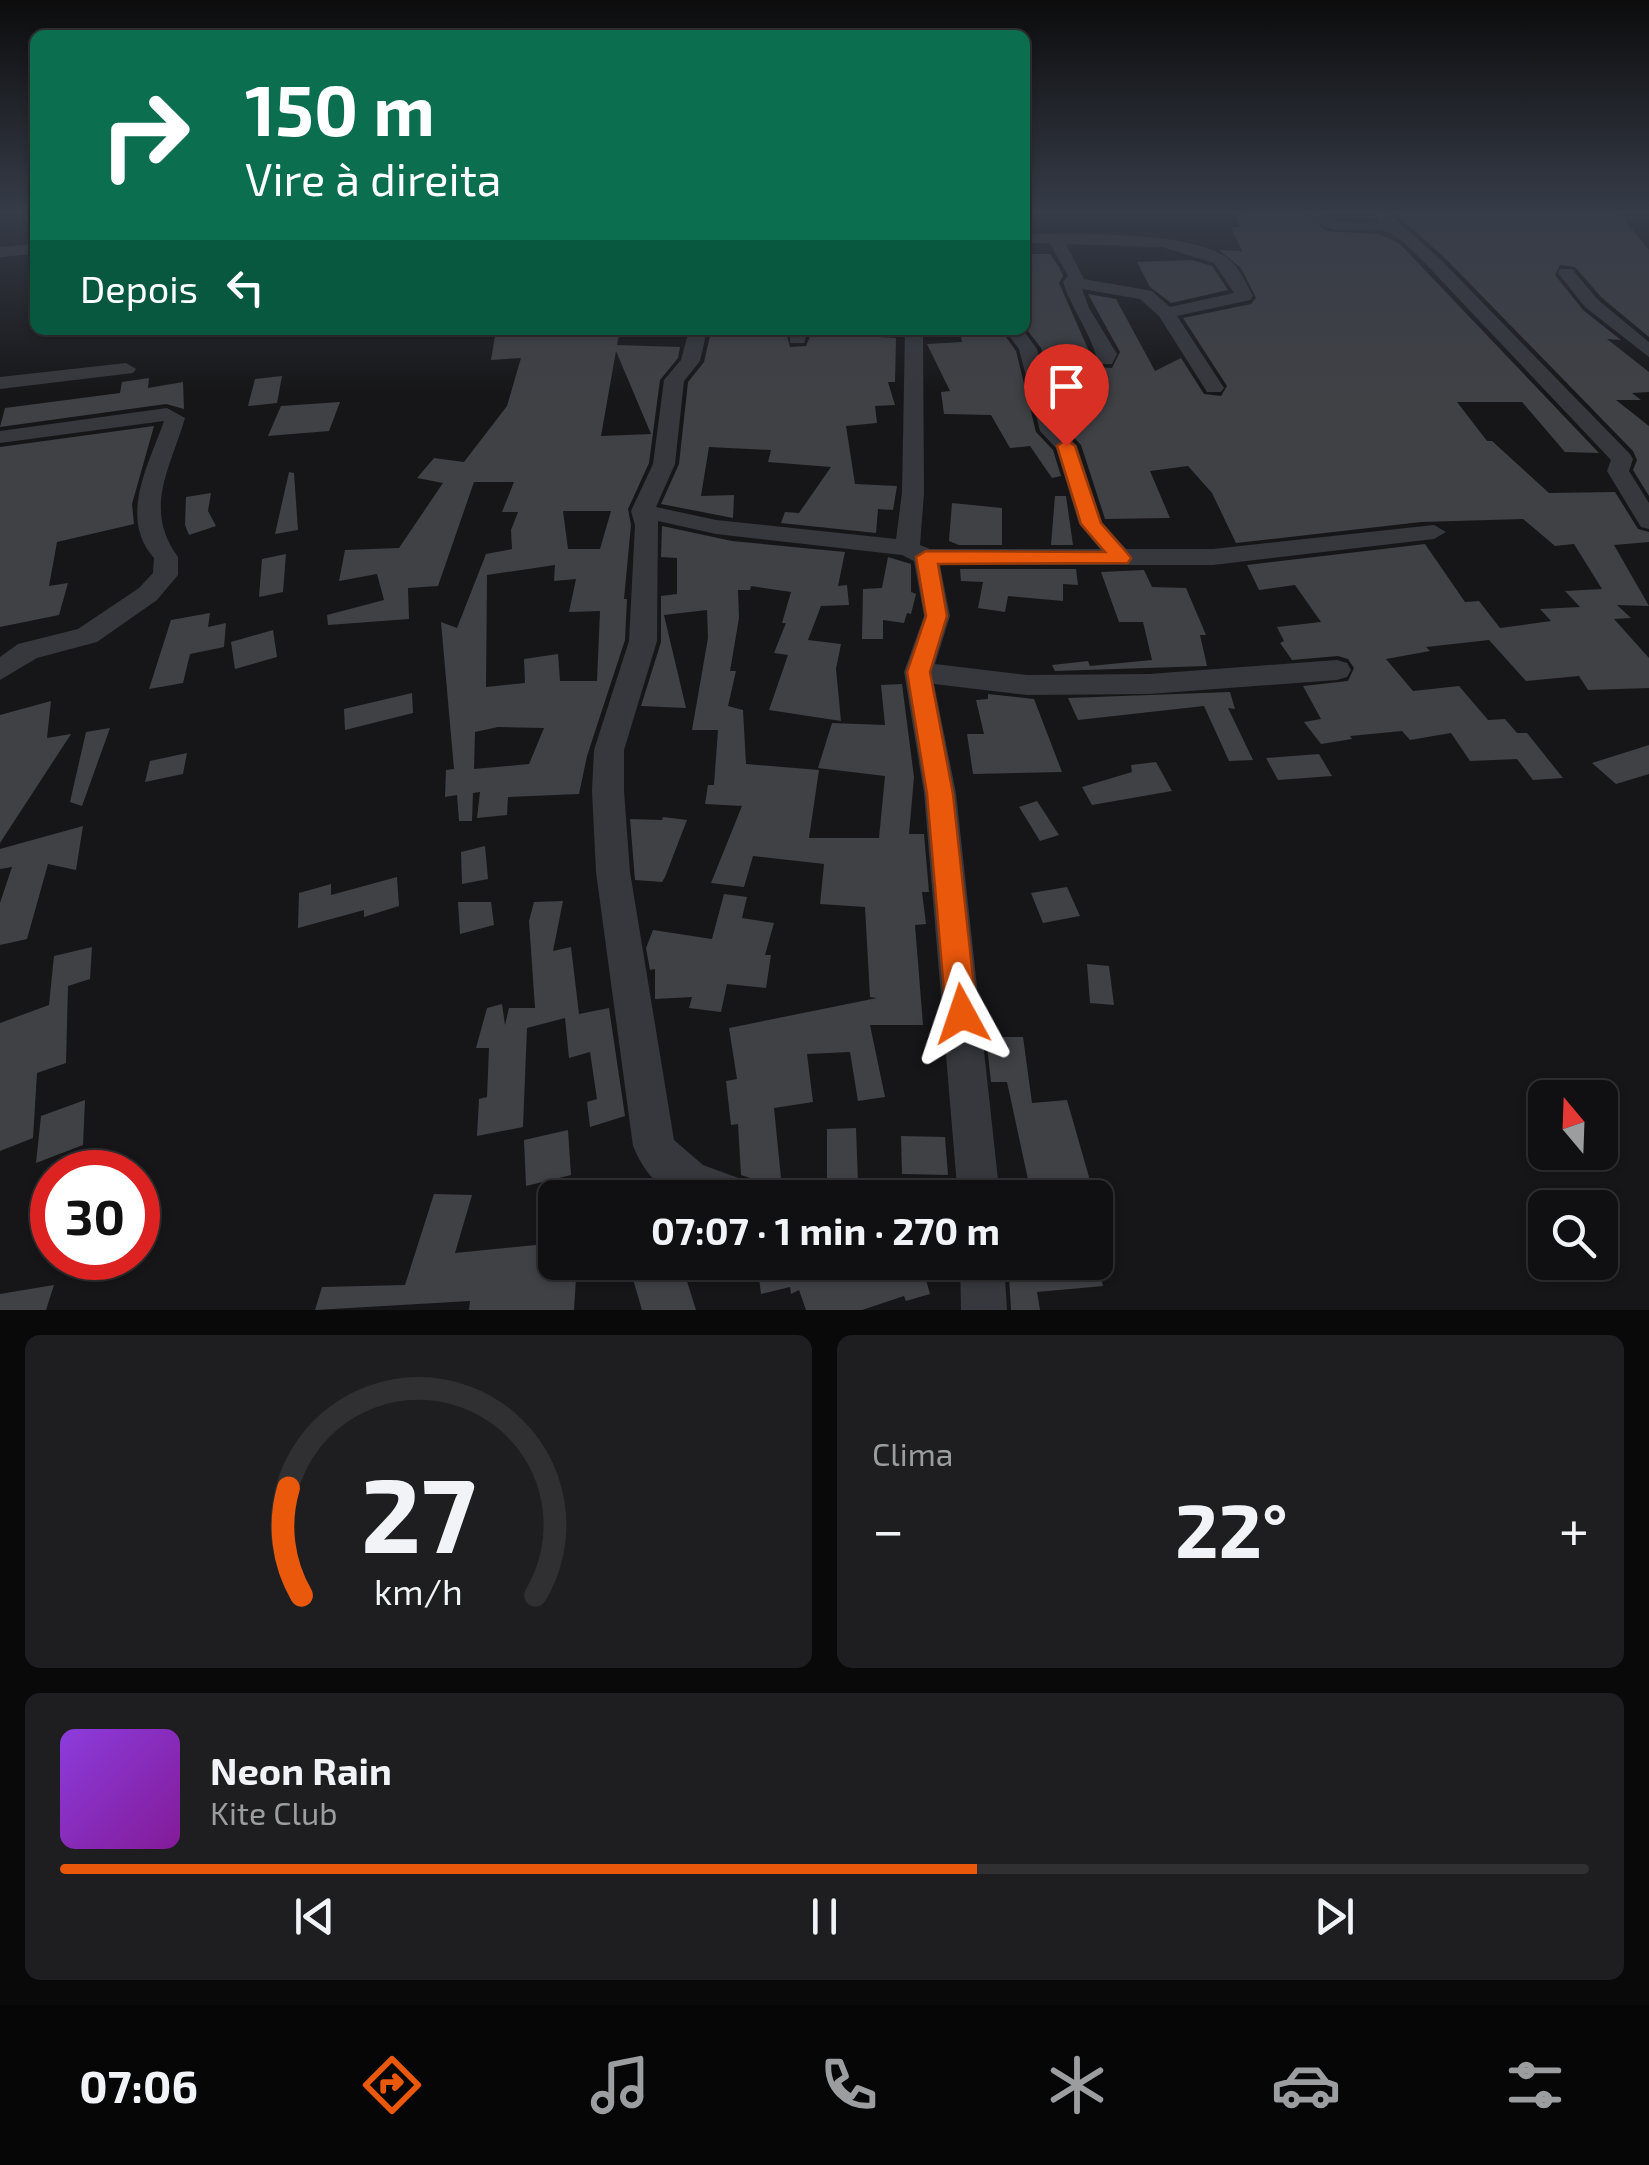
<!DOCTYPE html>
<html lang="pt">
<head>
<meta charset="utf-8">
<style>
  :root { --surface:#101012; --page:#1e1e20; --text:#f1f3f6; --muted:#9c9d9f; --line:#303032; --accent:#ea580c }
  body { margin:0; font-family:"Exo 2",sans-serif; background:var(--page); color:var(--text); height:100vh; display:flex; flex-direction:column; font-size:38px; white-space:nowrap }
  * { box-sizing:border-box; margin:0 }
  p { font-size:32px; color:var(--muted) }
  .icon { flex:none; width:55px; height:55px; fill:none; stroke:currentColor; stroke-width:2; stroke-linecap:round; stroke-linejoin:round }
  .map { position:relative; height:1310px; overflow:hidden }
  .drawer { display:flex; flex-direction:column; gap:25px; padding:25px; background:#09090a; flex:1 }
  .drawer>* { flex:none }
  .top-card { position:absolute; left:30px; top:30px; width:1000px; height:305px; border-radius:15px; box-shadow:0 2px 8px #0004,0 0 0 2px var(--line); background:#0b6e4f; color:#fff; overflow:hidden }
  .needle { width:65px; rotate:341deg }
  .tools { position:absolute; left:1528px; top:1080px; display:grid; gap:20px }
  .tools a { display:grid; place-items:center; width:90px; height:90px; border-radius:15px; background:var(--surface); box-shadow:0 2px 8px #0004,0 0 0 2px var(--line); font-size:50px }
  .speed { position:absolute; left:30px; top:1150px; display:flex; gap:20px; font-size:50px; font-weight:700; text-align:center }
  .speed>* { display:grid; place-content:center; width:130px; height:130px; border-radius:50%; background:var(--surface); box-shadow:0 2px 8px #0004,0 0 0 2px var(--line); line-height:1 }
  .speed .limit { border:15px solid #d22; background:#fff; color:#111 }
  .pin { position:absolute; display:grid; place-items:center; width:85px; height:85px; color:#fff; margin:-102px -42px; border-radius:50% 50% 50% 0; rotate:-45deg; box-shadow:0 0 10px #0007 }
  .pin .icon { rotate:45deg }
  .me { position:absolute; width:110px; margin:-55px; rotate:355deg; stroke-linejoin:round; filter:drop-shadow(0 0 8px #0008) }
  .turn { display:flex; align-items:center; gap:35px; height:210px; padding:0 50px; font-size:45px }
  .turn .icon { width:130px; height:130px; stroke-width:2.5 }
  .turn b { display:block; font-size:70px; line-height:85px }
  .then { display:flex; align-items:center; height:95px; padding:0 50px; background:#0003; gap:20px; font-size:38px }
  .big { font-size:75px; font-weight:700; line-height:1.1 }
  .drawer .card { flex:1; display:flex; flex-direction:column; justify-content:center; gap:15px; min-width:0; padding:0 35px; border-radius:15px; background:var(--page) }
  .drawer .dial { align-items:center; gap:0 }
  .dial svg { height:260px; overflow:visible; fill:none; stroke:var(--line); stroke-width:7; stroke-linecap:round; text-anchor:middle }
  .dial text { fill:var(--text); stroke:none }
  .song { display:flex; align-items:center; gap:30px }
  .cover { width:120px; height:120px; border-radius:15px; background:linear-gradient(135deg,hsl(270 70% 55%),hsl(290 70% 35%)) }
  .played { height:10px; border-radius:5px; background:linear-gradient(90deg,var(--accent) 60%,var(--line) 60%) }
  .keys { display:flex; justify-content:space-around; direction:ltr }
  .heat { display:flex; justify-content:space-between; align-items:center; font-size:55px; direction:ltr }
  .drawer .tiles { flex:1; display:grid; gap:25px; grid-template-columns:1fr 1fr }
  .card:last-child { grid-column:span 2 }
  .trip { position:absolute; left:538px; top:1180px; width:575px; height:100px; border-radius:15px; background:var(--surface); box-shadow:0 2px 8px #0004,0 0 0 2px var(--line); font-weight:700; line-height:100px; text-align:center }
  .tab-bar { display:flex; height:160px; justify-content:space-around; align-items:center; background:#060607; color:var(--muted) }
  .tab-bar .icon { width:70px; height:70px }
  .tab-bar .on { color:var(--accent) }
  .tab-bar b { font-size:45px; color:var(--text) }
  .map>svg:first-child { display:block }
  .building { fill:#404145; fill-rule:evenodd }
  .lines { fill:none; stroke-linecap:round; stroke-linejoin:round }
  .street { fill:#37383d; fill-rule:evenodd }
  .route { fill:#ea580c; stroke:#983908; stroke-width:2.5 }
</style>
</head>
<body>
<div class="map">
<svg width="1649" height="1310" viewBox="0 0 1649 1310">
  <rect width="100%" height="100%" fill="#161618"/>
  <g class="building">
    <path d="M 1259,211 L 1301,211 L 1327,231 L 1379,234 L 1400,244 L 1599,453 L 1565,452 L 1522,402 L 1457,402 L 1487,441 L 1492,441 L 1549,493 L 1615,492 L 1638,529 L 1649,532 L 1649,542 L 1614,545 L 1649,606 L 1617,605 L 1631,618 L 1614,619 L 1649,658 L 1649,688 L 1588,690 L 1579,676 L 1526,681 L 1489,640 L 1426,647 L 1430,651 L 1386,659 L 1413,691 L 1459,686 L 1488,720 L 1505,719 L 1517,733 L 1527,733 L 1563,778 L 1533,780 L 1517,759 L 1470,761 L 1451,733 L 1410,740 L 1402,731 L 1350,736 L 1352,739 L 1321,744 L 1304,722 L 1321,719 L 1303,686 L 1348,681 L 1354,668 L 1348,659 L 1338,656 L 1292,660 L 1280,643 L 1284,641 L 1277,627 L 1321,622 L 1295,585 L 1259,590 L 1247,565 L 1425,544 L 1465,602 L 1479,601 L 1500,628 L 1551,621 L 1540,609 L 1580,607 L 1565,591 L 1602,589 L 1574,544 L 1555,546 L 1523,519 L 1421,522 L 1236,543 L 1212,493 L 1188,466 L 1150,471 L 1170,518 L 1105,519 L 1081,445 L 1064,427 L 1041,348 L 1025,327 L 1025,254 L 1050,254 L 1059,267 L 1063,276 L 1059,283 L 1096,367 L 1112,368 L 1120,352 L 1088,294 L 1116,299 L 1155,371 L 1181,358 L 1204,394 L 1221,396 L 1227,386 L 1183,318 L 1251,304 L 1256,298 L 1241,268 L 1219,250 L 1242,251 L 1231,227 L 1241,227 L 1234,215 L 1259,214 Z"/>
    <path d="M 1392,211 L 1617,211 L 1649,250 L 1649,337 L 1601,297 L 1575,267 L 1560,265 L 1555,275 L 1583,310 L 1621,340 L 1607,339 L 1649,372 L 1649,392 L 1632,393 L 1641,400 L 1616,400 L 1649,426 L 1649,496 L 1633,470 L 1637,460 L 1633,451 L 1444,257 Z"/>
    <path d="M 1192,260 L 1212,266 L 1228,290 L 1171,303 L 1150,287 L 1137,262 Z"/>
    <path d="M 548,330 L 620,330 L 617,345 L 680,347 L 678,358 L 660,380 L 649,463 L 628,509 L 631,525 L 624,599 L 627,599 L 625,640 L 587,756 L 579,794 L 508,797 L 507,815 L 477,818 L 480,792 L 473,793 L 472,821 L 459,821 L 457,795 L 445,797 L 446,770 L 454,769 L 441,622 L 457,628 L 486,554 L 512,549 L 511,530 L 518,512 L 502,512 L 514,482 L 474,482 L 438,586 L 408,588 L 409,619 L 328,625 L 327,615 L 384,600 L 377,574 L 339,581 L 345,550 L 399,548 L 443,483 L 417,478 L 434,458 L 464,462 L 507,406 L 521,358 L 491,360 L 495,336 ZM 616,351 L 651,434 L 601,436 ZM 563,511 L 611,511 L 600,549 L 568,549 ZM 555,565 L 554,581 L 576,579 L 569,612 L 600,611 L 597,681 L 560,681 L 558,654 L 524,659 L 525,683 L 486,687 L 487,575 ZM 498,727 L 544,728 L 529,764 L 474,769 L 475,732 Z"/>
    <path d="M 727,330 L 786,332 L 790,347 L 806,346 L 811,334 L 821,333 L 896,338 L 895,382 L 888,382 L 895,405 L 875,406 L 877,423 L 846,426 L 855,484 L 897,486 L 893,510 L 878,509 L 876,533 L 781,523 L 785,512 L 799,513 L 831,467 L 768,462 L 771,450 L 709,447 L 701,496 L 734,495 L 733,518 L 661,504 L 679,464 L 688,382 L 704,362 L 710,336 L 725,337 Z"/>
    <path d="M 1001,330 L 1016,351 L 1036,432 L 1053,450 L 1061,476 L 1052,478 L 1030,446 L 1010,448 L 991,415 L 944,414 L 941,392 L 950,391 L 927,344 L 962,342 L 960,331 Z"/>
    <path d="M 282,376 L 277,403 L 248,406 L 255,379 Z"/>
    <path d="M 149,378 L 148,388 L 183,382 L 184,409 L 166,404 L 0,427 L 5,408 L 120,393 L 122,382 Z"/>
    <path d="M 340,402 L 329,431 L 268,436 L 281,406 Z"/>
    <path d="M 154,426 L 132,504 L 134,524 L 57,542 L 49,586 L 68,583 L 59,615 L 0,627 L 0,447 Z"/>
    <path d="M 289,472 L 294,473 L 298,530 L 275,534 Z"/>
    <path d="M 211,493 L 208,511 L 216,526 L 189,535 L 185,525 L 186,497 Z"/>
    <path d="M 1055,496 L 1066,496 L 1073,545 L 1051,545 Z"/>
    <path d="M 952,503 L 1002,508 L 1002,545 L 959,545 L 949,541 Z"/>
    <path d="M 662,526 L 732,541 L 845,552 L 838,586 L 847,585 L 849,605 L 821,606 L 808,640 L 841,644 L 836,669 L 841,721 L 769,710 L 788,655 L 774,653 L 786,623 L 782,623 L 791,592 L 751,586 L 750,590 L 738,590 L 739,618 L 730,671 L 736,671 L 728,706 L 743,710 L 746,764 L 819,770 L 809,838 L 879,838 L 885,776 L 818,768 L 832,723 L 885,725 L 881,685 L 902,684 L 914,777 L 909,834 L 924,834 L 929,892 L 922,892 L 926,924 L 915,925 L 923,1025 L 870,1025 L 885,1097 L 858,1101 L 850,1052 L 807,1054 L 813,1102 L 774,1108 L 782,1188 L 759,1191 L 753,1179 L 741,1175 L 738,1124 L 731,1125 L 726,1081 L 737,1079 L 729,1028 L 877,998 L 870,997 L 865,907 L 820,904 L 824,864 L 753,856 L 744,887 L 711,883 L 742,806 L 705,804 L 708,785 L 714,785 L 718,730 L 692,730 L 708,638 L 707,610 L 664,615 L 686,708 L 641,706 L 661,642 L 661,596 L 677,594 L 677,558 L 661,557 Z"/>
    <path d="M 286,554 L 283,592 L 259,597 L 262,559 Z"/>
    <path d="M 888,557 L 911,564 L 911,592 L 916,594 L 911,614 L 907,613 L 904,623 L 883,620 L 883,639 L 862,639 L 863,589 L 882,588 Z"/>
    <path d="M 960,569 L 1076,569 L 1078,585 L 1063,584 L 1063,601 L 1008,596 L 1005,612 L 978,608 L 983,582 L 961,581 Z"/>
    <path d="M 1144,570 L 1152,587 L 1186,588 L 1206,635 L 1200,635 L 1207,666 L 1055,671 L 1052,665 L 1088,661 L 1090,666 L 1152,660 L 1143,622 L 1119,622 L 1101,572 Z"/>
    <path d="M 210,613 L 208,627 L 226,623 L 224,647 L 190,654 L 183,683 L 149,689 L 171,620 Z"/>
    <path d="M 273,630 L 277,657 L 235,669 L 231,642 Z"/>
    <path d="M 1230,692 L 1235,709 L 1228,708 L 1253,760 L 1229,761 L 1204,706 L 1078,720 L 1068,698 Z"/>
    <path d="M 412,693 L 413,713 L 345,730 L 344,709 Z"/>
    <path d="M 988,694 L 1034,699 L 1062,772 L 973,774 L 967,734 L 984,734 L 976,700 L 988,699 Z"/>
    <path d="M 51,701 L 47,738 L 71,734 L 0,843 L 0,715 Z"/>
    <path d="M 110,728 L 82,806 L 70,802 L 86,732 Z"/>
    <path d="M 1649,745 L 1649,774 L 1616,784 L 1592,763 Z"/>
    <path d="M 187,753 L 183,774 L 145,782 L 150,761 Z"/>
    <path d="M 1319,754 L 1332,776 L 1278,780 L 1266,758 Z"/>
    <path d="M 1156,762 L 1172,791 L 1092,805 L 1082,787 L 1132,772 L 1131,765 Z"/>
    <path d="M 1037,801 L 1059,835 L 1040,841 L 1019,807 Z"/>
    <path d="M 663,817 L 687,820 L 665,877 L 662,882 L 635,880 L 630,819 L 662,820 Z"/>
    <path d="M 83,826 L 76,870 L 48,864 L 27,939 L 0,945 L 0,903 L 12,867 L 0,869 L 0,849 Z"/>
    <path d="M 485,846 L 488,879 L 462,884 L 461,852 Z"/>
    <path d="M 397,877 L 399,906 L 364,917 L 364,910 L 298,928 L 299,893 L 331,884 L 331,895 Z"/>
    <path d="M 1067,887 L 1080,916 L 1043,923 L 1031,893 Z"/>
    <path d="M 724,894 L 747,897 L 742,918 L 774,923 L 765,955 L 771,955 L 766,988 L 727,984 L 721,1012 L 689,1008 L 692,997 L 655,999 L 655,969 L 650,970 L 646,948 L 653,930 L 712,939 Z"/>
    <path d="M 563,901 L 553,951 L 571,947 L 579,1014 L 609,1008 L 625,1116 L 590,1127 L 587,1102 L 597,1099 L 590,1052 L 569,1058 L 565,1018 L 527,1028 L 523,1127 L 477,1136 L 479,1099 L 487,1097 L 489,1048 L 476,1048 L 487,1008 L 502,1004 L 505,1025 L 509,1008 L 535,1008 L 529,921 L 534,902 Z"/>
    <path d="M 458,902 L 491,902 L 494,925 L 460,934 Z"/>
    <path d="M 92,947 L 90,979 L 68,986 L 66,1063 L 37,1073 L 33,1138 L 0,1151 L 0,1023 L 49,1005 L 54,956 Z"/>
    <path d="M 1087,964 L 1109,966 L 1114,1005 L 1090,1003 Z"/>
    <path d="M 986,1037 L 1023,1037 L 1032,1103 L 1067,1100 L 1095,1198 L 1032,1198 L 1007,1082 L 991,1082 Z"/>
    <path d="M 85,1100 L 83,1145 L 36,1163 L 41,1116 Z"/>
    <path d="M 856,1128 L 858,1182 L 827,1183 L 827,1129 Z"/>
    <path d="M 568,1130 L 571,1175 L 526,1186 L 524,1140 Z"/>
    <path d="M 901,1136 L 945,1137 L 948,1175 L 902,1174 Z"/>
    <path d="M 434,1194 L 472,1195 L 455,1253 L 555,1243 L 555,1262 L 577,1262 L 574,1310 L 469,1310 L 470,1301 L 315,1310 L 322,1287 L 405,1285 Z"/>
    <path d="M 628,1262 L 681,1262 L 696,1310 L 642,1310 Z"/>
    <path d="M 757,1262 L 956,1262 L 957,1275 L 926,1280 L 930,1294 L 906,1301 L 904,1296 L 862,1310 L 806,1310 L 799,1290 L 791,1294 L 790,1287 L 761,1294 Z"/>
    <path d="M 1049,1262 L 1097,1262 L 1103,1286 L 1037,1292 L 1040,1310 L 1011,1310 L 1009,1277 L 1051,1272 Z"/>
    <path d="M 54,1285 L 46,1310 L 0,1310 L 0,1294 Z"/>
  </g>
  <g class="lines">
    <g class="street">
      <path d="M 1305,211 C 1319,211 1323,216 1337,220 C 1350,225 1366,223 1380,223 L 1371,211 L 1386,211 L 1441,260 L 1630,454 L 1633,459 L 1629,471 L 1649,503 L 1649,529 L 1641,527 L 1607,471 L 1611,460 L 1422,260 C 1413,252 1401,238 1390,233 C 1362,221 1336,246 1305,211 Z"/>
      <path d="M 1025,233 C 1076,235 1185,230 1226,257 C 1239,266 1246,283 1253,296 L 1250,300 L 1177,316 L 1224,388 L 1221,392 L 1207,392 L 1159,316 L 1140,299 L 1082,289 L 1089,308 L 1117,354 L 1112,364 L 1098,364 C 1094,338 1072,310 1063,282 L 1068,276 L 1050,243 L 1025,243 ZM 1066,244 L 1162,247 L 1214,263 L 1234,293 L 1170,307 L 1152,291 L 1084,279 Z"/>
      <path d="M 35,244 L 35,254 L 0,257 L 0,247 Z"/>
      <path d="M 1560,269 L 1572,269 L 1598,300 L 1649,342 L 1649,357 L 1585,307 L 1558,273 Z"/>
      <path d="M 689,330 L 707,330 L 700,361 L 684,381 L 675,464 L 656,507 L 716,520 L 896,539 L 902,493 L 905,330 L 923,330 L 924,493 L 920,545 L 930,549 L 1100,549 L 1079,524 L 1056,448 L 1040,431 L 1019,349 L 1005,330 L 1023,330 L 1037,349 L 1061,429 L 1077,446 L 1102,522 L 1126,549 L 1213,549 L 1434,525 L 1446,532 L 1434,539 L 1213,565 L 940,565 L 950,616 L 935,664 L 1027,675 L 1149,674 L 1337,660 L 1347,663 L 1351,670 L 1347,677 L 1337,680 L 1149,694 L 1027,695 L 934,684 L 956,793 L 1000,1198 L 958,1198 L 924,793 L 904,672 L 924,616 L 914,561 L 902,555 L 716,534 L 658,521 L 657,641 L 624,750 L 624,791 L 630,872 L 674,1140 L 703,1165 L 752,1183 L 758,1198 C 699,1198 660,1210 633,1146 L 596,872 L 592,791 L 594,750 L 629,641 L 635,525 L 631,511 L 653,464 L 664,380 L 681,360 Z"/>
      <path d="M 790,330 L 808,330 L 804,343 L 790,343 Z"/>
      <path d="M 126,363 L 136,369 L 133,373 L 0,389 L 0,377 Z"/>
      <path d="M 167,408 L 185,418 C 170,469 143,509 178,557 L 178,575 L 157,600 L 97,642 L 37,658 L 0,680 L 0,657 L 18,644 L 78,629 L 139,588 L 153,573 L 154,558 C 118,518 149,464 164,421 L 0,443 L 0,431 Z"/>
      <path d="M 960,1262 L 1004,1262 L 1007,1310 L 961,1310 Z"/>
    </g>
  </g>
  <linearGradient id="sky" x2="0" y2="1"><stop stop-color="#0c0c0d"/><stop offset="0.54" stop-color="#363c48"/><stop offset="1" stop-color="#363c48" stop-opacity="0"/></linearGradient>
  <rect width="1649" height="394" fill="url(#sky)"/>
  <path class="route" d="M 1066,440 L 1075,446 L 1101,523 L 1128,554 L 1131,558 L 1128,563 L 938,564 L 947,616 L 930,672 L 953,794 L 977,1014 L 973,1024 L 962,1028 L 950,1024 L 946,1014 L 927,794 L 907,672 L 926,616 L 916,557 L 926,551 L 1105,552 L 1081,524 L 1057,446 Z"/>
</svg>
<div class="tools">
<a><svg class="needle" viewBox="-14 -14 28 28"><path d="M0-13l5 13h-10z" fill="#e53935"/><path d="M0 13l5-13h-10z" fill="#9c9d9f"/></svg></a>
<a><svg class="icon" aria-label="search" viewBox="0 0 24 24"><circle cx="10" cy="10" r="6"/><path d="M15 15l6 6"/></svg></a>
</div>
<div class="speed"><div class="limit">30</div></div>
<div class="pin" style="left:1066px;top:446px;background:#d93025"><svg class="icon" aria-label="arrive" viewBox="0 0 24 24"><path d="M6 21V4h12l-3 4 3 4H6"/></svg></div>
<svg class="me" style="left:962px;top:1014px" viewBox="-20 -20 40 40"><path d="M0-17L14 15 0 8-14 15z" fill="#ea580c" stroke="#fff" stroke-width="4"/></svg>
<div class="trip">07:07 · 1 min · 270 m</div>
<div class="top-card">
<div class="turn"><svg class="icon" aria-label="right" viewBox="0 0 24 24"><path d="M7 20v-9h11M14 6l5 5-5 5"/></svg><div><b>150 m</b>Vire à direita</div></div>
<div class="then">Depois<svg class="icon" aria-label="left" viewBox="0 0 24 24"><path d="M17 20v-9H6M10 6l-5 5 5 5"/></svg></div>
</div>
</div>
<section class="drawer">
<div class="tiles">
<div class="card dial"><svg viewBox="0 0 100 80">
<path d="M14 69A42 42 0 1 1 86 69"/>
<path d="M14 69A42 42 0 0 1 10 36" stroke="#ea580c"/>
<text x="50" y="56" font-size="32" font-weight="700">27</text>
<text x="50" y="72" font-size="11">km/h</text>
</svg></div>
<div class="card"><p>Clima</p>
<div class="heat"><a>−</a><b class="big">22°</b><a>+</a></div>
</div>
<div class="card">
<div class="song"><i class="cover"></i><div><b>Neon Rain</b><p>Kite Club</p></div></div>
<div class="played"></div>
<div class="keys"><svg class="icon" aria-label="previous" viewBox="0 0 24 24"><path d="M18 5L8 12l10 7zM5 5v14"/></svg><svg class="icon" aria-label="pause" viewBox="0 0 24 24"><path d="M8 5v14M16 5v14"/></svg><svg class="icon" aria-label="next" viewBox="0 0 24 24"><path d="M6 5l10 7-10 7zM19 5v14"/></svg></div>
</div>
</div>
</section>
<nav class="tab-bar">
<b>07:06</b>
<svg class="icon on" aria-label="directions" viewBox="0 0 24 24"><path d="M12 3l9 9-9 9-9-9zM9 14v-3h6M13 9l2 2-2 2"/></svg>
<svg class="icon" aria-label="music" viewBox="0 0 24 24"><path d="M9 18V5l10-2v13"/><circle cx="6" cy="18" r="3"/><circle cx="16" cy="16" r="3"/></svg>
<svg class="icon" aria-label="phone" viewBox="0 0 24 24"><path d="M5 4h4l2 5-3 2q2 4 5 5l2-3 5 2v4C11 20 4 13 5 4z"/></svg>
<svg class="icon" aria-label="climate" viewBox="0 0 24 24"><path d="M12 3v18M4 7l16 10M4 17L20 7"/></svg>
<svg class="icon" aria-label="car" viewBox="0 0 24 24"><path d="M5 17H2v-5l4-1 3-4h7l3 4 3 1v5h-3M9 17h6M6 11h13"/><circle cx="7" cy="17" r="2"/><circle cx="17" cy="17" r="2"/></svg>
<svg class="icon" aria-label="filters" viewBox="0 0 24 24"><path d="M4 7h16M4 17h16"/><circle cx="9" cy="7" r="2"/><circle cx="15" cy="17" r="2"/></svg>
</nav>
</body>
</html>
